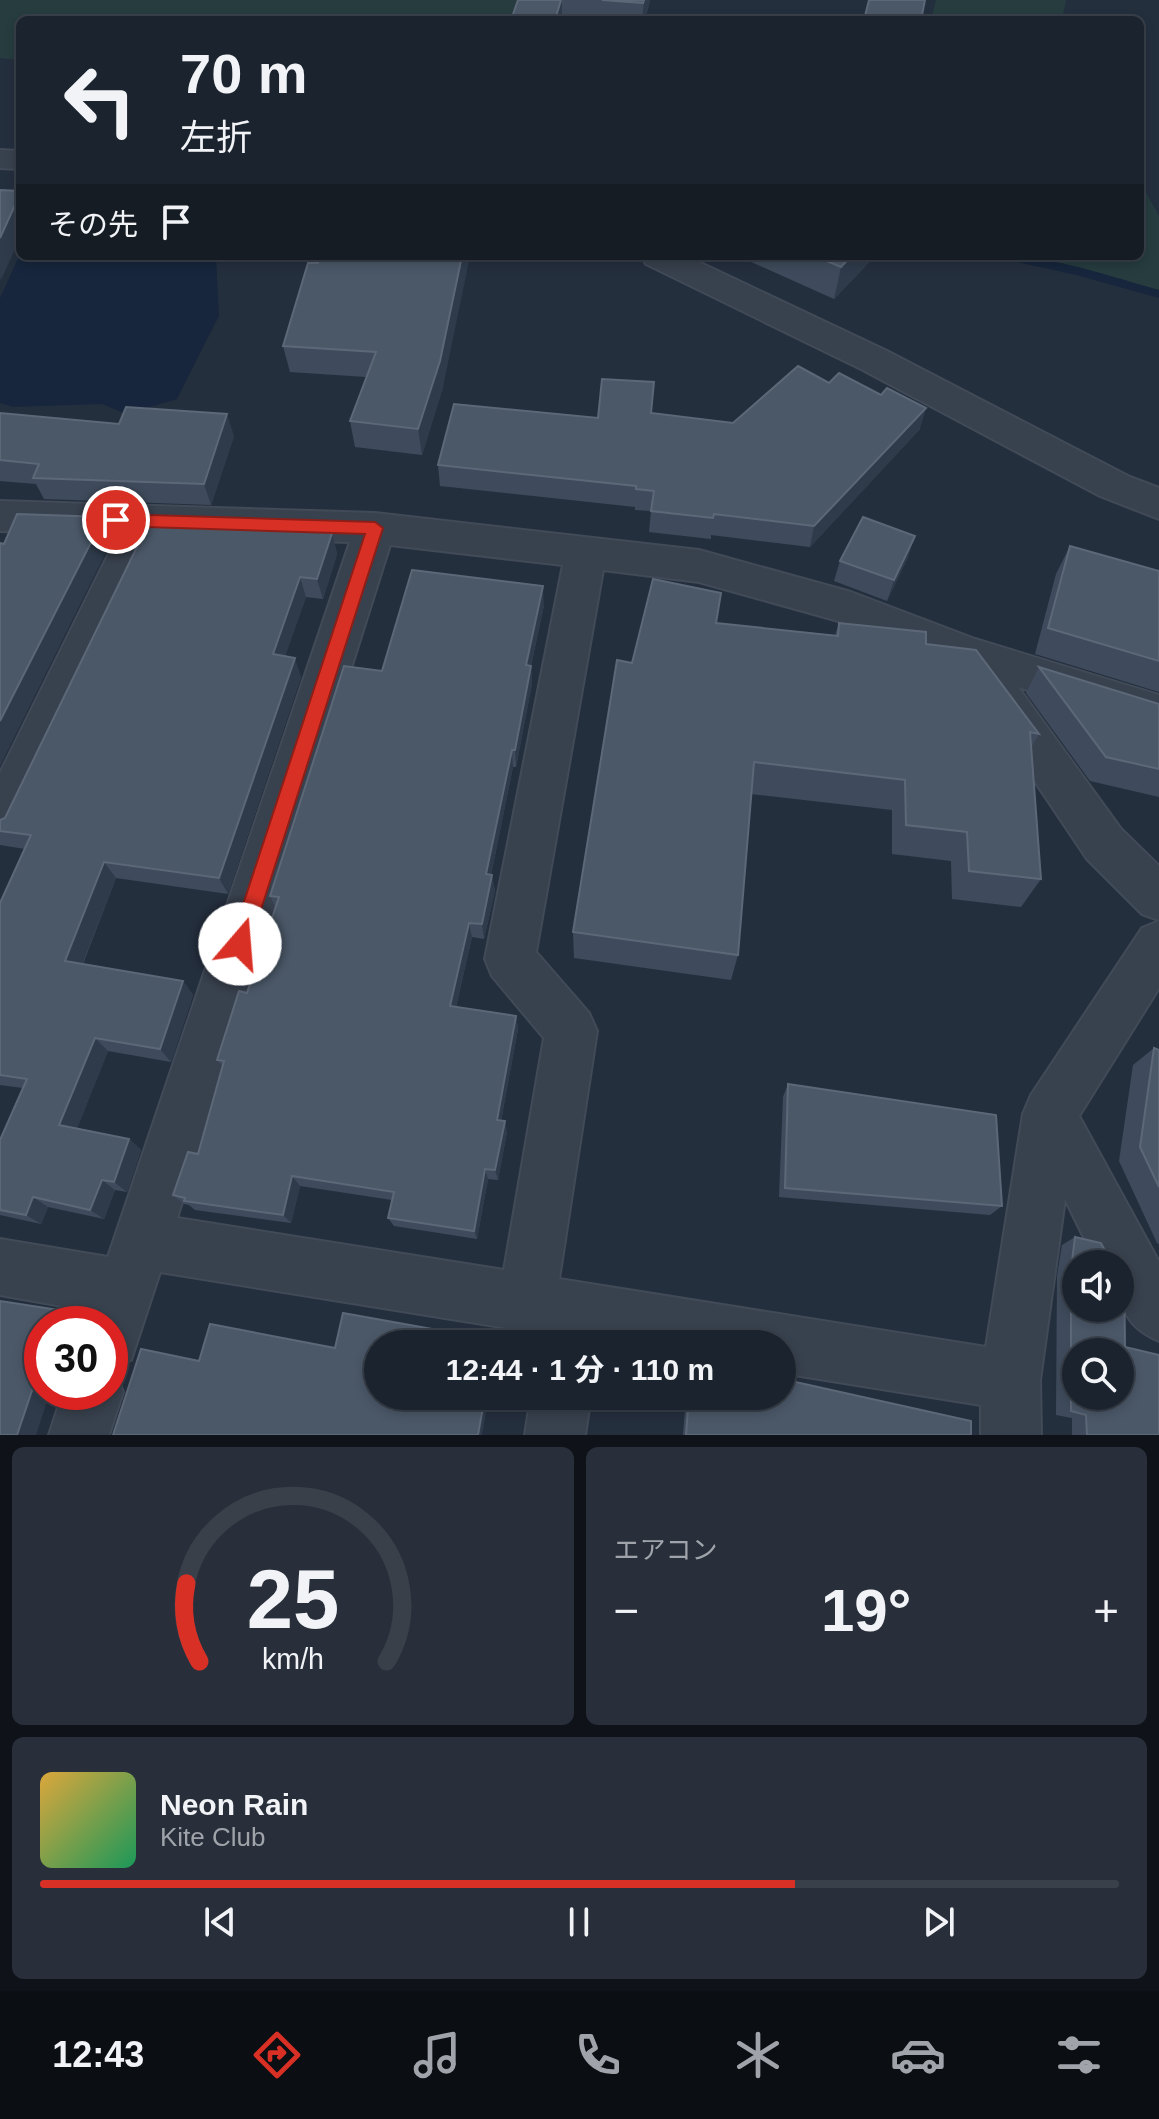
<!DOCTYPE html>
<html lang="ja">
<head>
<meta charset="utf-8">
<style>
  :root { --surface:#1b232e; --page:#282f3a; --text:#f1f3f6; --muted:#a0a4aa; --line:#39404a; --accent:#d93025 }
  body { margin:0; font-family:Arial,"Noto Sans JP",sans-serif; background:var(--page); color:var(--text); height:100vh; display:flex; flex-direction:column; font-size:30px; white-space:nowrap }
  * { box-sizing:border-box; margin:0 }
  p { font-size:26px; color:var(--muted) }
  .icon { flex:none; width:44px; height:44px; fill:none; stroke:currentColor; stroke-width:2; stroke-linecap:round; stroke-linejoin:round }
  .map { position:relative; height:1435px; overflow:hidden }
  .panel { display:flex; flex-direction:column; gap:12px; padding:12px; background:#0f1319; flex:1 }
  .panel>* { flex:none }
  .banner { position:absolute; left:16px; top:16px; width:1128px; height:244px; border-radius:12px; box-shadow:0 4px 12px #0003,0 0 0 2px var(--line); background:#1b232e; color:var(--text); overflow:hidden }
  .controls { position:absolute; left:1062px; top:1250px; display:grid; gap:16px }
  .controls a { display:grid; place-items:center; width:72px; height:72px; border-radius:50%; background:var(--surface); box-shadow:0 4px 12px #0003,0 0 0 2px var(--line); font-size:40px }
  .speed { position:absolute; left:24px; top:1306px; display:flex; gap:16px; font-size:40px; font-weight:700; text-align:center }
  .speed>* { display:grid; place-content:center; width:104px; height:104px; border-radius:50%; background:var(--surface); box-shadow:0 4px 12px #0003,0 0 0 2px var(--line); line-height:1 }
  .speed .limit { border:12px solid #d22; background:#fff; color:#111 }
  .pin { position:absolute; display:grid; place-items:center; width:68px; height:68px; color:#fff; margin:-34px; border:4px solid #fff; border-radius:50%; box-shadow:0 2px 8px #0007 }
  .me { position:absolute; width:88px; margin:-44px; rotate:18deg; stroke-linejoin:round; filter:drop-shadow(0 0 6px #0008) }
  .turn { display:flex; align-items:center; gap:28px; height:168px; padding:0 32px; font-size:36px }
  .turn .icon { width:104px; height:104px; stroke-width:2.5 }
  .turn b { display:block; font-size:56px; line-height:68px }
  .then { display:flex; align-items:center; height:76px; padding:0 32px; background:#0003; gap:16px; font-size:30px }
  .big { font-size:60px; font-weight:700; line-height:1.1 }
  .panel .widget { flex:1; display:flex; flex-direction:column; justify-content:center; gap:12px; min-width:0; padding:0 28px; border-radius:12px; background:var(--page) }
  .panel .dial { align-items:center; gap:0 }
  .dial svg { height:208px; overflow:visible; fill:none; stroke:var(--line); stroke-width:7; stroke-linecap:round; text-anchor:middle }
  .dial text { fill:var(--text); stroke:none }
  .song { display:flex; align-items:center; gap:24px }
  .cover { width:96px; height:96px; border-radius:12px; background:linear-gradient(135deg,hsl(40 70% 55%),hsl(150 70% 35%)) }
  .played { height:8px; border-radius:4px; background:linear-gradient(90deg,var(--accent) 70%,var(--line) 70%) }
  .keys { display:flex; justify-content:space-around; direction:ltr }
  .heat { display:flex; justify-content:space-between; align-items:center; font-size:44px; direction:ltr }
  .panel .tiles { flex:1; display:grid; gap:12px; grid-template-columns:1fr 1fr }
  .widget:last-child { grid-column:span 2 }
  .trip { position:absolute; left:364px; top:1330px; width:432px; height:80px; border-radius:40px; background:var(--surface); box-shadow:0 4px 12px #0003,0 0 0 2px var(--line); font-weight:700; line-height:80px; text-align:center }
  .tabs { display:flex; height:128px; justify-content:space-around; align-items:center; background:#0b0e12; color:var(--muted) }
  .tabs .icon { width:56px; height:56px }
  .tabs .on { color:var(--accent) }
  .tabs b { font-size:36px; color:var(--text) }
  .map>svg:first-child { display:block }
  .green { fill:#263c3f }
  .water { fill:#17263c }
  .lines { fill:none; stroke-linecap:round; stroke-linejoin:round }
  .stream { fill:#17263c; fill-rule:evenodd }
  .minor-casing { stroke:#414a57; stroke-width:4 }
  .tertiary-casing { stroke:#414a57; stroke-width:4 }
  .minor { fill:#38414e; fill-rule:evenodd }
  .tertiary { fill:#38414e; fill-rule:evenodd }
  .wall { fill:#3f4b5c }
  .shaded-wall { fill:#2f3b4b }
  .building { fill:#4b5868; stroke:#5c6777; stroke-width:2; fill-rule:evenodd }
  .route { fill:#d93025; stroke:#8d1f18; stroke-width:2 }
</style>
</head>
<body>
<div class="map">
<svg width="1159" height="1435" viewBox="0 0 1159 1435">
  <rect width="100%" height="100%" fill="#242f3e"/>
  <g class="green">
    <path d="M 0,0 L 528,0 L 522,20 L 20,20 L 20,60 L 0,58 Z"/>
    <path d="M 936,0 L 1066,0 L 1062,20 L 931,20 Z"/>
    <path d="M 1140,182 L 1159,216 L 1159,290 L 1015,256 L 1140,256 Z"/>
  </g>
  <path class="water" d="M 20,254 L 216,256 L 219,316 L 177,399 L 126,414 L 102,404 L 13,407 L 0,403 L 0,298 Z"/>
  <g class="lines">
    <path class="stream" d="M 1001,256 C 1055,256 1108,276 1159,290 L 1159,298 L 1076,275 L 1003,259 Z"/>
    <defs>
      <g id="minor">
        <path d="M 0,501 L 375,513 L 699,550 L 851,592 L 975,639 L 1159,695 L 1159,731 L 1018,687 L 1121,829 L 1159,866 L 1159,920 L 1142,914 L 1087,859 L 999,728 L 951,665 L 842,622 L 699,582 L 603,570 L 536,952 L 589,1013 L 597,1031 L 559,1279 L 986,1347 L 1023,1114 L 1031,1095 L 1142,928 L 1159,921 L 1159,988 L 1079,1116 L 1159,1262 L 1159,1341 C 1120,1324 1120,1303 1120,1264 L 1097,1264 L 1065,1199 L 1040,1380 L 1041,1435 L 981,1435 L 981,1405 L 782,1373 L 782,1344 L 606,1344 L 160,1272 L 131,1360 L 110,1368 L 110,1324 L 86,1324 L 90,1311 L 0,1295 L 0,1239 L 108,1257 L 350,542 L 158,536 L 16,834 L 0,840 L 0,773 L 118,535 L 0,531 ZM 390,545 L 563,565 L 485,959 L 492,976 L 544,1038 L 504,1270 L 177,1218 Z"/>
        <path d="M 110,1369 L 114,1371 L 123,1392 L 109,1435 L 49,1435 L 63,1392 L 110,1392 Z"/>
        <path d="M 531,1396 L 591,1396 L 585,1435 L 525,1435 Z"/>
      </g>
      <g id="tertiary">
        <path d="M 0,150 L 20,151 L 20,169 L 0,168 Z"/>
        <path d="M 641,256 L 686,256 L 887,351 L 1128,476 L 1159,488 L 1159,519 L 1100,496 L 861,369 L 646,264 Z"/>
      </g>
    </defs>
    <use href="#minor" class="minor-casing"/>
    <use href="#tertiary" class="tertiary-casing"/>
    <use href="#minor" class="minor"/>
    <use href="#tertiary" class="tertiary"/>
  </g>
  <g class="wall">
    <path d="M 518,0 L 650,0 L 645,20 L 511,20 Z"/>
    <path d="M 738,256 L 875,256 L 834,299 Z"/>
    <path d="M 308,263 L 443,387 L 422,455 L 355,447 L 350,421 L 366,377 L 290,372 L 283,346 Z"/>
    <path d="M 0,413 L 234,436 L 211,505 L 44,499 L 36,484 L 0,481 Z"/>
    <path d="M 652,413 L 733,423 L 920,429 L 810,547 L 711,535 L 711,539 L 649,532 L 651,511 L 635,510 L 635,507 L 440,486 L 438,465 L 598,418 Z"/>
    <path d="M 332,533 L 337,554 L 323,599 L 306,597 L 285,656 L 301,677 L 228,894 L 116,878 L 83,964 L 183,981 L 193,995 L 171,1062 L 108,1051 L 77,1128 L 129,1139 L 141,1150 L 127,1192 L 115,1190 L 104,1219 L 48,1207 L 41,1224 L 0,1215 L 0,1140 L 23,1088 L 0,1085 L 0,903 L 25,849 L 0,845 L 0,820 L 5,818 Z"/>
    <path d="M 1070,546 L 1159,571 L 1159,692 L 1035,654 L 1056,574 Z"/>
    <path d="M 908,557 L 887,601 L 834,581 L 840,561 Z"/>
    <path d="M 544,605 L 531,666 L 532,684 L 516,767 L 513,767 L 491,875 L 495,891 L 484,939 L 472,937 L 456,1007 L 516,1016 L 518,1029 L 501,1121 L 507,1132 L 498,1180 L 488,1179 L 477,1239 L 394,1226 L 388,1218 L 392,1200 L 300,1186 L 291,1223 L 195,1210 L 189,1205 L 184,1204 L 173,1195 L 198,1154 L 223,1067 L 217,1060 L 247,993 L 276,908 L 270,896 L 382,671 Z"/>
    <path d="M 716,623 L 835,635 L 839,623 L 926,644 L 1039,734 L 1031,748 L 1041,879 L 1021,907 L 952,899 L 951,861 L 892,854 L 892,810 L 751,794 L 738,955 L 731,980 L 574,958 L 573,932 L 632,663 Z"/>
    <path d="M 1039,667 L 1159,704 L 1159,797 L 1090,781 L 1026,693 Z"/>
    <path d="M 1154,1048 L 1159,1050 L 1159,1244 L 1157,1243 L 1119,1161 L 1133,1065 Z"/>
    <path d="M 788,1084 L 1002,1206 L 990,1215 L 779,1197 L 783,1097 Z"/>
    <path d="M 1075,1237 L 1125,1347 L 1159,1435 L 1072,1435 L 1072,1418 L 1056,1415 L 1057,1276 L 1062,1245 Z"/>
    <path d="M 686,1396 L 782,1396 L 971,1435 L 683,1435 Z"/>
  </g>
  <g class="shaded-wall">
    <path d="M 561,0 L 562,0 L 562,20 L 555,20 Z"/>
    <path d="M 644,0 L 650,0 L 645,20 L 642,20 Z"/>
    <path d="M 20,194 L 20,238 L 1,280 L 0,278 L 0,238 Z"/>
    <path d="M 462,256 L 470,256 L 443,387 L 422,455 L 418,429 Z"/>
    <path d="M 851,256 L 875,256 L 834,299 L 841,267 Z"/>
    <path d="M 926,408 L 920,429 L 810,547 L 814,526 Z"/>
    <path d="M 227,414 L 234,436 L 211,505 L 204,484 Z"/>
    <path d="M 104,517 L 113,538 L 0,766 L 0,721 Z"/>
    <path d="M 332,533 L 337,554 L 323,599 L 317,579 Z"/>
    <path d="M 915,536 L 908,557 L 887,601 L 894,580 Z"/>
    <path d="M 300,577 L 306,597 L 279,673 L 273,654 Z"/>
    <path d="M 543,586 L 544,605 L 531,666 L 532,684 L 516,767 L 515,750 L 526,665 Z"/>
    <path d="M 295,658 L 301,677 L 228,894 L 219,878 Z"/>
    <path d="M 512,750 L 513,767 L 488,890 L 486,874 Z"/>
    <path d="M 104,862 L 116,878 L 78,975 L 65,961 Z"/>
    <path d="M 492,875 L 495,891 L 484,939 L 482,924 Z"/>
    <path d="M 469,923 L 472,937 L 453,1019 L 450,1006 Z"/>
    <path d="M 183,981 L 193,995 L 171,1062 L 160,1049 Z"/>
    <path d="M 516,1016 L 518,1029 L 499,1131 L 497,1120 Z"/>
    <path d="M 95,1038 L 108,1051 L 74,1136 L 59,1125 Z"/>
    <path d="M 505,1121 L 507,1132 L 498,1180 L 495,1170 Z"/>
    <path d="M 129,1139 L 141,1150 L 127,1192 L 114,1182 Z"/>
    <path d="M 485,1169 L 488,1179 L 477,1239 L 474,1231 Z"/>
    <path d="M 292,1176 L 300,1186 L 291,1223 L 283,1215 Z"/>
    <path d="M 102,1180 L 115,1190 L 104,1219 L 90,1210 Z"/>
    <path d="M 33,1197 L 48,1207 L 41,1224 L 26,1215 Z"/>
    <path d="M 59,1310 L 75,1316 L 72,1324 L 54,1324 Z"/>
    <path d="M 42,1361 L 42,1392 L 50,1392 L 36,1435 L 17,1435 Z"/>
    <path d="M 485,1396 L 489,1396 L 482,1435 L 478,1435 Z"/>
  </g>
  <g class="building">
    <path d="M 518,0 L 561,0 L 555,20 L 511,20 Z"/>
    <path d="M 602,0 L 644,0 L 643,3 Z"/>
    <path d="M 869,0 L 925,0 L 921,20 L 864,20 Z"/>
    <path d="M 0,190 L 20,191 L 20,194 L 0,238 Z"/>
    <path d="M 320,256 L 462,256 L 440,361 L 418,429 L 350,421 L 376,352 L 283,346 L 308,263 L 318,263 Z"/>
    <path d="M 815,256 L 851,256 L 841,267 Z"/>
    <path d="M 798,366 L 829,383 L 839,373 L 881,395 L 887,388 L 926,408 L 814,526 L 714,514 L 713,518 L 651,511 L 654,491 L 636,489 L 636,486 L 438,465 L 454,404 L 598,418 L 602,379 L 654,382 L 651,413 L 733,423 Z"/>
    <path d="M 126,407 L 227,414 L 204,484 L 33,478 L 39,464 L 0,460 L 0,413 L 119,424 Z"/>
    <path d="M 17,514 L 104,517 L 0,721 L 0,543 L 4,544 Z"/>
    <path d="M 863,517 L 915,536 L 894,580 L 840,561 Z"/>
    <path d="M 151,518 L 226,521 L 332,533 L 317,579 L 300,577 L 273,654 L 295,658 L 219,878 L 104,862 L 65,961 L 183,981 L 160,1049 L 95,1038 L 59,1125 L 129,1139 L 114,1182 L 102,1180 L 90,1210 L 33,1197 L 26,1215 L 0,1210 L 0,1140 L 27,1079 L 0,1075 L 0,903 L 31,835 L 0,831 L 0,820 L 5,818 Z"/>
    <path d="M 1070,546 L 1159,571 L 1159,661 L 1048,628 Z"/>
    <path d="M 412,570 L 543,586 L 526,665 L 531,666 L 515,750 L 512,750 L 486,874 L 492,875 L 482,924 L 469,923 L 450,1006 L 516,1016 L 497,1120 L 505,1121 L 495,1170 L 485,1169 L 474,1231 L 388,1218 L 394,1192 L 292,1176 L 283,1215 L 184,1201 L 185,1198 L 173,1195 L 188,1152 L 198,1154 L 224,1061 L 217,1060 L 239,991 L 247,993 L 279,897 L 270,896 L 344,666 L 382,671 Z"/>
    <path d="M 653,579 L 721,593 L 716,623 L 838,636 L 839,623 L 926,632 L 926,644 L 976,650 L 1039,734 L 1030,732 L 1041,879 L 969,871 L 967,832 L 906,825 L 905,780 L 754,762 L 738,955 L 573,932 L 617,660 L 632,663 Z"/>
    <path d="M 1039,667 L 1159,704 L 1159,769 L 1106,757 Z"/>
    <path d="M 1154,1048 L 1159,1050 L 1159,1187 L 1140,1147 Z"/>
    <path d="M 788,1084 L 996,1115 L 1002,1206 L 785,1188 Z"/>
    <path d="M 1075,1237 L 1101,1243 L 1109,1258 L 1124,1260 L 1125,1347 L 1159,1355 L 1159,1435 L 1087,1435 L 1086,1415 L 1071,1411 L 1071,1269 ZM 1076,1264 L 1120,1264 L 1120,1308 L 1076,1308 ZM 1076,1352 L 1120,1352 L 1120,1396 L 1076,1396 Z"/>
    <path d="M 0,1301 L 59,1310 L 54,1324 L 42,1324 L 42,1361 L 17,1435 L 0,1435 Z"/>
    <path d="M 343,1313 L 494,1340 L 494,1344 L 378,1344 L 378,1396 L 485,1396 L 478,1435 L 113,1435 L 141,1349 L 199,1361 L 210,1324 L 335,1348 Z"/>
    <path d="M 782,1379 L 971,1421 L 971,1435 L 686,1435 L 689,1396 L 782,1396 Z"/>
  </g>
  <path class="route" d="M 116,514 L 375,522 L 383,528 L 250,944 L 247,951 L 240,954 L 233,951 L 230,944 L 365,534 L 116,526 L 108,520 Z"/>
</svg>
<div class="controls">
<a><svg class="icon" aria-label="sound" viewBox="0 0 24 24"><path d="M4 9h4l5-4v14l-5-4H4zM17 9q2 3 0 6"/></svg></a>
<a><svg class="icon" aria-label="search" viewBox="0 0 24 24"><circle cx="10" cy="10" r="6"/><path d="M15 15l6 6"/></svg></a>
</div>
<div class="speed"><div class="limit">30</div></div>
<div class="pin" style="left:116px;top:520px;background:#d93025"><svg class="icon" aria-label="arrive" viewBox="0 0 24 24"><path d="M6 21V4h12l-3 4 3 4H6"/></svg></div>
<svg class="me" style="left:240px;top:944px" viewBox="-20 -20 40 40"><circle r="19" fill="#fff"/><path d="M0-13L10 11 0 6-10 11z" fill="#d93025"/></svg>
<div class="trip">12:44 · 1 分 · 110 m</div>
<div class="banner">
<div class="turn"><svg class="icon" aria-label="left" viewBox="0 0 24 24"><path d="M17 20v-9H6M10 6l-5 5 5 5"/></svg><div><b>70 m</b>左折</div></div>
<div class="then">その先<svg class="icon" aria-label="arrive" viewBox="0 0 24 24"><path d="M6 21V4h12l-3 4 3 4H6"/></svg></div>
</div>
</div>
<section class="panel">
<div class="tiles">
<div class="widget dial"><svg viewBox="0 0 100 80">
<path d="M14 69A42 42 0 1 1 86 69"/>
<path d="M14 69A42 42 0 0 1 9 39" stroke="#d93025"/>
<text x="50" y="56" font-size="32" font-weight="700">25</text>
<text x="50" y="72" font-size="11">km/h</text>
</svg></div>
<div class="widget"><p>エアコン</p>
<div class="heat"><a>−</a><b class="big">19°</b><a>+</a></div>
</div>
<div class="widget">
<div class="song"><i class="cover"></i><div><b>Neon Rain</b><p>Kite Club</p></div></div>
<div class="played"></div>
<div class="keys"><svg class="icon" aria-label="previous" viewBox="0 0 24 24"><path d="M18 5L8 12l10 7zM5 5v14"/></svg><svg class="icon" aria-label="pause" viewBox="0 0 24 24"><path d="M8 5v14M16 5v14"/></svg><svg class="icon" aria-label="next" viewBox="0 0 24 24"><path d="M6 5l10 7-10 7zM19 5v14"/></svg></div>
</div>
</div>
</section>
<nav class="tabs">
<b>12:43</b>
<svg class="icon on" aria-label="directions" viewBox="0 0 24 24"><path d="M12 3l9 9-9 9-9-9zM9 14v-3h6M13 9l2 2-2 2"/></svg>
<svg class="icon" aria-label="music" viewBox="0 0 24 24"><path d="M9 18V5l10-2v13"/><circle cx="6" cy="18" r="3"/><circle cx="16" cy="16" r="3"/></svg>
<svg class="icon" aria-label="phone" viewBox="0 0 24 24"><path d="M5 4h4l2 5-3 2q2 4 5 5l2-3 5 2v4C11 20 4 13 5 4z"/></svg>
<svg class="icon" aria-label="climate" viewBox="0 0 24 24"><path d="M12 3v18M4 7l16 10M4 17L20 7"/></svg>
<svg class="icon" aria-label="car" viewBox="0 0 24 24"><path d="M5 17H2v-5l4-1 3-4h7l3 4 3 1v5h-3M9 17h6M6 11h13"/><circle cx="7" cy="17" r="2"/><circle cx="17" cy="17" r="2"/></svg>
<svg class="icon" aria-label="filters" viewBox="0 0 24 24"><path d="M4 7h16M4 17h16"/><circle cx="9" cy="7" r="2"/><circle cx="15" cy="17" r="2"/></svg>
</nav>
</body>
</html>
